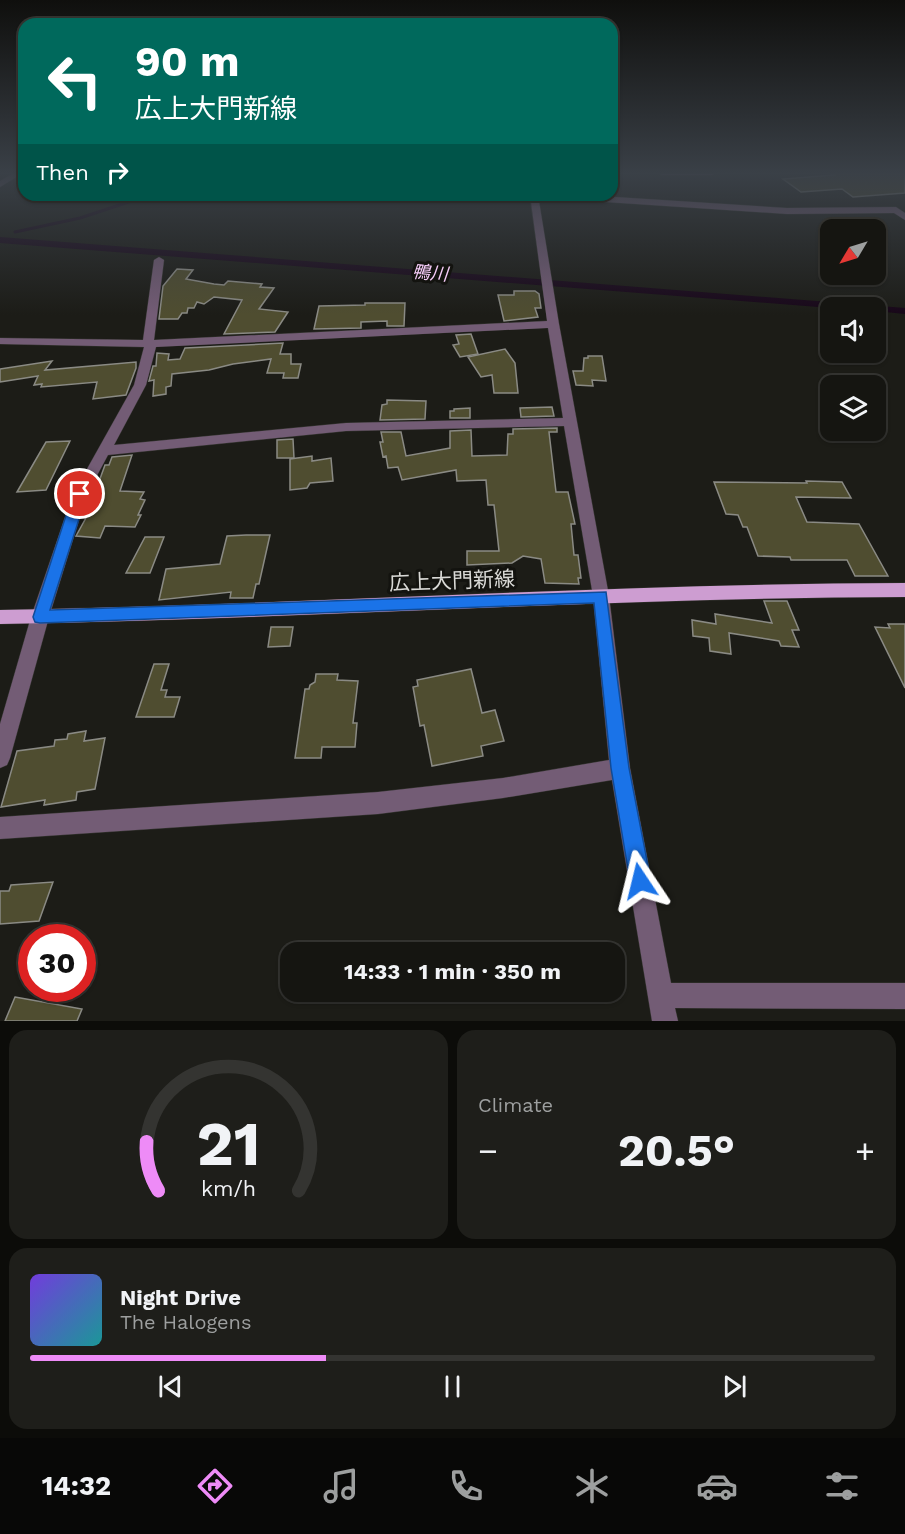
<!DOCTYPE html>
<html lang="en">
<head>
<meta charset="utf-8">
<style>
  :root { --surface:#151511; --page:#1e1e1a; --text:#f1f3f6; --muted:#9d9f9f; --line:#343431; --accent:#ee8bf7 }
  body { margin:0; font-family:"Work Sans","Noto Sans JP",sans-serif; background:var(--page); color:var(--text); height:100vh; display:flex; flex-direction:column; font-size:22px; white-space:nowrap }
  * { box-sizing:border-box; margin:0 }
  p { font-size:20px; color:var(--muted) }
  .icon { flex:none; width:33px; height:33px; fill:none; stroke:currentColor; stroke-width:2; stroke-linecap:round; stroke-linejoin:round }
  .map { position:relative; height:1021px; overflow:hidden }
  .drawer { display:flex; flex-direction:column; gap:9px; padding:9px; background:#0c0c09; flex:1 }
  .drawer>* { flex:none }
  .guide { position:absolute; left:18px; top:18px; width:600px; height:183px; border-radius:18px; box-shadow:0 2px 4px #0004,0 0 0 2px var(--line); background:#00695c; color:#fff; overflow:hidden }
  .needle { width:39px; rotate:232deg }
  .tools { position:absolute; left:820px; top:219px; display:grid; gap:12px }
  .tools a { display:grid; place-items:center; width:66px; height:66px; border-radius:12px; background:var(--surface); box-shadow:0 2px 4px #0004,0 0 0 2px var(--line); font-size:30px }
  .speed { position:absolute; left:18px; top:924px; display:flex; gap:12px; font-size:30px; font-weight:700; text-align:center }
  .speed>* { display:grid; place-content:center; width:78px; height:78px; border-radius:50%; background:var(--surface); box-shadow:0 2px 4px #0004,0 0 0 2px var(--line); line-height:1 }
  .speed .limit { border:9px solid #d22; background:#fff; color:#111 }
  .pin { position:absolute; display:grid; place-items:center; width:51px; height:51px; color:#fff; margin:-26px; border:3px solid #fff; border-radius:50%; box-shadow:0 2px 6px #0007 }
  .me { position:absolute; width:66px; margin:-33px; rotate:350deg; stroke-linejoin:round; filter:drop-shadow(0 0 4px #0008) }
  .turn { display:flex; align-items:center; gap:21px; height:126px; padding:0 18px; font-size:27px }
  .turn .icon { width:78px; height:78px; stroke-width:2.5 }
  .turn b { display:block; font-size:42px; line-height:51px }
  .then { display:flex; align-items:center; height:57px; padding:0 18px; background:#0003; gap:12px; font-size:22px }
  .big { font-size:45px; font-weight:700; line-height:1.1 }
  .drawer .card { flex:1; display:flex; flex-direction:column; justify-content:center; gap:9px; min-width:0; padding:0 21px; border-radius:18px; background:var(--page) }
  .drawer .dial { align-items:center; gap:0 }
  .dial svg { height:156px; overflow:visible; fill:none; stroke:var(--line); stroke-width:7; stroke-linecap:round; text-anchor:middle }
  .dial text { fill:var(--text); stroke:none }
  .song { display:flex; align-items:center; gap:18px }
  .cover { width:72px; height:72px; border-radius:9px; background:linear-gradient(135deg,hsl(260 70% 55%),hsl(180 70% 35%)) }
  .played { height:6px; border-radius:3px; background:linear-gradient(90deg,var(--accent) 35%,var(--line) 35%) }
  .keys { display:flex; justify-content:space-around; direction:ltr }
  .heat { display:flex; justify-content:space-between; align-items:center; font-size:33px; direction:ltr }
  .drawer .tiles { flex:1; display:grid; gap:9px; grid-template-columns:1fr 1fr }
  .card:last-child { grid-column:span 2 }
  .trip { position:absolute; left:280px; top:942px; width:345px; height:60px; border-radius:18px; background:var(--surface); box-shadow:0 2px 4px #0004,0 0 0 2px var(--line); font-weight:700; line-height:60px; text-align:center }
  .tab-bar { display:flex; height:96px; justify-content:space-around; align-items:center; background:#080807; color:var(--muted) }
  .tab-bar .icon { width:42px; height:42px }
  .tab-bar .active { color:var(--accent) }
  .tab-bar b { font-size:27px; color:var(--text) }
  .map>svg:first-child { display:block }
  .water { fill:#180719 }
  .lines { fill:none; stroke-linecap:round; stroke-linejoin:round }
  .stream { stroke:#180719; stroke-width:3 }
  .building { fill:#4f4d30; stroke:#8a8a84; stroke-width:1.5 }
  .minor-casing { stroke:#363632; stroke-width:1 }
  .major-casing { stroke:#363632; stroke-width:1 }
  .minor { fill:#735c75; fill-rule:evenodd }
  .major { fill:#cd9dd1; fill-rule:evenodd }
  .route { fill:#1a73e8; stroke:#114b97; stroke-width:1.5 }
  .labels { text-anchor:middle; stroke-width:6; stroke-linejoin:round; paint-order:stroke }
  .far-water-label { font-size:18px; font-style:italic; fill:#f7cdfa; stroke:#13130f }
  .street-label { font-size:21px; fill:#d9d9d6; stroke:#13130f }
</style>
</head>
<body>
<div class="map">
<svg width="905" height="1021" viewBox="0 0 905 1021">
  <rect width="100%" height="100%" fill="#1c1c17"/>
  <path class="water" d="M 0,237 L 905,308 L 905,314 L 876,311 L 876,308 L 831,308 L 0,243 Z"/>
  <g class="lines">
    <path class="stream" d="M 15,232 L 80,218 L 150,195"/>
  </g>
  <g class="building">
    <path d="M 831,173 L 905,173 L 905,193 L 853,197 L 842,189 L 801,192 L 783,179 L 834,175 Z"/>
    <path d="M 177,269 L 193,270 L 186,279 L 214,284 L 224,285 L 228,281 L 262,284 L 260,287 L 274,288 L 259,309 L 288,312 L 275,332 L 224,334 L 242,300 L 214,297 L 204,304 L 197,302 L 194,308 L 188,308 L 187,313 L 182,313 L 178,319 L 159,319 L 163,286 Z"/>
    <path d="M 514,291 L 535,291 L 539,294 L 541,308 L 535,308 L 538,317 L 504,321 L 498,295 L 514,295 Z"/>
    <path d="M 365,303 L 405,303 L 404,326 L 387,326 L 387,321 L 361,322 L 361,328 L 314,329 L 319,306 L 365,305 Z"/>
    <path d="M 471,334 L 478,354 L 460,357 L 453,345 L 459,344 L 456,335 Z"/>
    <path d="M 283,343 L 280,354 L 291,354 L 291,364 L 301,364 L 298,378 L 283,378 L 284,373 L 267,373 L 271,359 L 233,364 L 209,370 L 172,374 L 171,386 L 166,387 L 166,394 L 153,396 L 154,380 L 149,381 L 153,366 L 156,366 L 157,353 L 169,354 L 168,360 L 180,359 L 185,348 Z"/>
    <path d="M 505,349 L 515,363 L 518,393 L 494,393 L 492,375 L 481,377 L 468,357 Z"/>
    <path d="M 588,356 L 602,356 L 606,381 L 592,380 L 593,386 L 576,385 L 573,371 L 583,371 L 584,358 L 588,358 Z"/>
    <path d="M 52,361 L 45,370 L 136,362 L 136,368 L 126,395 L 93,399 L 97,382 L 41,387 L 42,384 L 34,385 L 38,376 L 0,382 L 0,369 Z"/>
    <path d="M 387,400 L 426,401 L 425,419 L 380,420 L 382,405 L 387,404 Z"/>
    <path d="M 552,407 L 554,416 L 521,417 L 520,408 Z"/>
    <path d="M 470,408 L 470,418 L 450,418 L 450,411 L 454,411 L 454,409 Z"/>
    <path d="M 557,428 L 557,432 L 549,432 L 556,492 L 568,492 L 575,524 L 571,524 L 574,555 L 578,555 L 581,578 L 578,578 L 579,584 L 545,583 L 541,559 L 523,556 L 512,563 L 467,565 L 467,551 L 499,551 L 494,505 L 488,505 L 486,480 L 457,481 L 456,470 L 402,480 L 398,467 L 388,468 L 386,456 L 383,457 L 380,442 L 383,442 L 381,432 L 401,432 L 406,456 L 450,448 L 450,431 L 471,430 L 472,456 L 507,455 L 508,434 L 513,434 L 513,429 Z"/>
    <path d="M 293,439 L 294,458 L 277,458 L 277,440 Z"/>
    <path d="M 70,441 L 46,490 L 17,492 L 46,442 Z"/>
    <path d="M 132,455 L 120,491 L 144,492 L 140,499 L 145,500 L 138,515 L 141,515 L 135,527 L 105,526 L 100,538 L 76,536 L 103,487 L 97,487 L 105,465 L 109,465 L 112,457 Z"/>
    <path d="M 312,456 L 312,461 L 331,458 L 333,481 L 310,483 L 307,488 L 290,490 L 290,459 Z"/>
    <path d="M 806,481 L 842,482 L 851,498 L 796,497 L 807,522 L 859,524 L 888,576 L 855,576 L 847,560 L 791,560 L 790,557 L 758,556 L 747,527 L 743,527 L 738,515 L 726,514 L 714,482 L 807,483 Z"/>
    <path d="M 246,535 L 270,535 L 259,584 L 256,584 L 253,598 L 230,598 L 231,592 L 159,600 L 166,569 L 220,564 L 227,536 Z"/>
    <path d="M 145,537 L 164,537 L 150,573 L 126,573 Z"/>
    <path d="M 764,601 L 787,601 L 799,630 L 792,630 L 799,647 L 781,646 L 779,641 L 729,633 L 731,654 L 710,651 L 709,638 L 693,636 L 692,620 L 716,624 L 715,614 L 772,623 Z"/>
    <path d="M 888,624 L 905,624 L 905,688 L 875,627 L 890,628 Z"/>
    <path d="M 271,627 L 293,627 L 290,646 L 268,647 Z"/>
    <path d="M 154,664 L 169,664 L 161,690 L 167,690 L 165,697 L 180,697 L 174,717 L 136,717 Z"/>
    <path d="M 471,669 L 482,713 L 495,710 L 504,741 L 481,746 L 483,756 L 432,766 L 424,725 L 420,726 L 413,687 L 418,686 L 417,680 Z"/>
    <path d="M 316,674 L 338,674 L 337,680 L 358,681 L 353,723 L 357,723 L 355,747 L 322,747 L 321,758 L 295,758 L 305,689 L 309,689 L 310,685 L 315,682 Z"/>
    <path d="M 86,731 L 84,741 L 105,738 L 95,789 L 77,792 L 76,800 L 44,805 L 45,800 L 1,807 L 17,751 L 54,746 L 55,740 L 67,739 L 68,734 Z"/>
    <path d="M 53,882 L 39,921 L 0,924 L 0,891 L 9,891 L 11,885 Z"/>
    <path d="M 15,997 L 82,1009 L 77,1021 L 5,1021 Z"/>
  </g>
  <g class="lines">
    <defs>
      <g id="minor">
        <path d="M 14,173 L 23,173 L 0,187 L 0,181 Z"/>
        <path d="M 530,195 L 538,195 L 559,324 L 609,596 L 630,768 L 671,983 L 905,983 L 905,1009 L 675,1008 L 678,1021 L 652,1021 L 612,780 L 503,798 L 378,814 L 0,839 L 0,817 L 378,792 L 503,778 L 609,760 L 593,596 L 564,426 L 346,431 L 108,455 L 87,494 L 49,617 L 10,758 L 7,765 L 0,768 L 0,724 L 31,617 L 73,494 L 134,385 L 144,347 L 0,344 L 0,338 L 143,340 L 154,260 L 159,257 L 164,260 L 154,340 L 547,321 ZM 548,328 L 563,418 L 346,423 L 114,445 L 146,385 L 156,347 Z"/>
        <path d="M 541,195 L 584,195 L 787,208 L 896,207 L 905,213 L 905,220 L 894,213 L 787,214 L 545,198 Z"/>
      </g>
      <g id="major">
        <path d="M 658,173 L 716,173 L 712,175 L 662,175 Z"/>
        <path d="M 905,583 L 905,597 C 603,598 302,619 0,624 L 0,610 C 302,605 603,584 905,583 Z"/>
      </g>
    </defs>
    <use href="#minor" class="minor-casing"/>
    <use href="#major" class="major-casing"/>
    <use href="#minor" class="minor"/>
    <use href="#major" class="major"/>
  </g>
  <linearGradient id="sky" x2="0" y2="1"><stop stop-color="#0f0f0d"/><stop offset="0.55" stop-color="#3a4047"/><stop offset="1" stop-color="#3a4047" stop-opacity="0"/></linearGradient>
  <rect width="905" height="315" fill="url(#sky)"/>
  <path class="route" d="M 80,489 L 87,494 L 50,610 L 606,592 L 629,768 L 651,881 L 647,889 L 640,892 L 633,889 L 630,881 L 611,768 L 594,603 L 40,623 L 35,622 L 33,617 L 73,494 Z"/>
  <g class="labels">
    <g class="far-water-label">
      <text transform="translate(430 273) rotate(5)" y="6">鴨川</text>
    </g>
    <g class="street-label">
      <text transform="translate(452 581) rotate(-2)" y="7">広上大門新線</text>
    </g>
  </g>
</svg>
<div class="tools">
<a><svg class="needle" viewBox="-14 -14 28 28"><path d="M0-13l5 13h-10z" fill="#e53935"/><path d="M0 13l5-13h-10z" fill="#9d9f9f"/></svg></a>
<a><svg class="icon" aria-label="sound" viewBox="0 0 24 24"><path d="M4 9h4l5-4v14l-5-4H4zM17 9q2 3 0 6"/></svg></a>
<a><svg class="icon" aria-label="layers" viewBox="0 0 24 24"><path d="M12 4l9 5-9 5-9-5zM3 14l9 5 9-5"/></svg></a>
</div>
<div class="speed"><div class="limit">30</div></div>
<div class="pin" style="left:80px;top:494px;background:#d93025"><svg class="icon" aria-label="arrive" viewBox="0 0 24 24"><path d="M6 21V4h12l-3 4 3 4H6"/></svg></div>
<svg class="me" style="left:640px;top:881px" viewBox="-20 -20 40 40"><path d="M0-17L14 15 0 8-14 15z" fill="#1a73e8" stroke="#fff" stroke-width="4"/></svg>
<div class="trip">14:33 · 1 min · 350 m</div>
<div class="guide">
<div class="turn"><svg class="icon" aria-label="left" viewBox="0 0 24 24"><path d="M17 20v-9H6M10 6l-5 5 5 5"/></svg><div><b>90 m</b>広上大門新線</div></div>
<div class="then">Then<svg class="icon" aria-label="right" viewBox="0 0 24 24"><path d="M7 20v-9h11M14 6l5 5-5 5"/></svg></div>
</div>
</div>
<section class="drawer">
<div class="tiles">
<div class="card dial"><svg viewBox="0 0 100 80">
<path d="M14 69A42 42 0 1 1 86 69"/>
<path d="M14 69A42 42 0 0 1 8 44" stroke="#ee8bf7"/>
<text x="50" y="56" font-size="32" font-weight="700">21</text>
<text x="50" y="72" font-size="11">km/h</text>
</svg></div>
<div class="card"><p>Climate</p>
<div class="heat"><a>−</a><b class="big">20.5°</b><a>+</a></div>
</div>
<div class="card">
<div class="song"><i class="cover"></i><div><b>Night Drive</b><p>The Halogens</p></div></div>
<div class="played"></div>
<div class="keys"><svg class="icon" aria-label="previous" viewBox="0 0 24 24"><path d="M18 5L8 12l10 7zM5 5v14"/></svg><svg class="icon" aria-label="pause" viewBox="0 0 24 24"><path d="M8 5v14M16 5v14"/></svg><svg class="icon" aria-label="next" viewBox="0 0 24 24"><path d="M6 5l10 7-10 7zM19 5v14"/></svg></div>
</div>
</div>
</section>
<nav class="tab-bar">
<b>14:32</b>
<svg class="icon active" aria-label="directions" viewBox="0 0 24 24"><path d="M12 3l9 9-9 9-9-9zM9 14v-3h6M13 9l2 2-2 2"/></svg>
<svg class="icon" aria-label="music" viewBox="0 0 24 24"><path d="M9 18V5l10-2v13"/><circle cx="6" cy="18" r="3"/><circle cx="16" cy="16" r="3"/></svg>
<svg class="icon" aria-label="phone" viewBox="0 0 24 24"><path d="M5 4h4l2 5-3 2q2 4 5 5l2-3 5 2v4C11 20 4 13 5 4z"/></svg>
<svg class="icon" aria-label="climate" viewBox="0 0 24 24"><path d="M12 3v18M4 7l16 10M4 17L20 7"/></svg>
<svg class="icon" aria-label="car" viewBox="0 0 24 24"><path d="M5 17H2v-5l4-1 3-4h7l3 4 3 1v5h-3M9 17h6M6 11h13"/><circle cx="7" cy="17" r="2"/><circle cx="17" cy="17" r="2"/></svg>
<svg class="icon" aria-label="filters" viewBox="0 0 24 24"><path d="M4 7h16M4 17h16"/><circle cx="9" cy="7" r="2"/><circle cx="15" cy="17" r="2"/></svg>
</nav>
</body>
</html>
